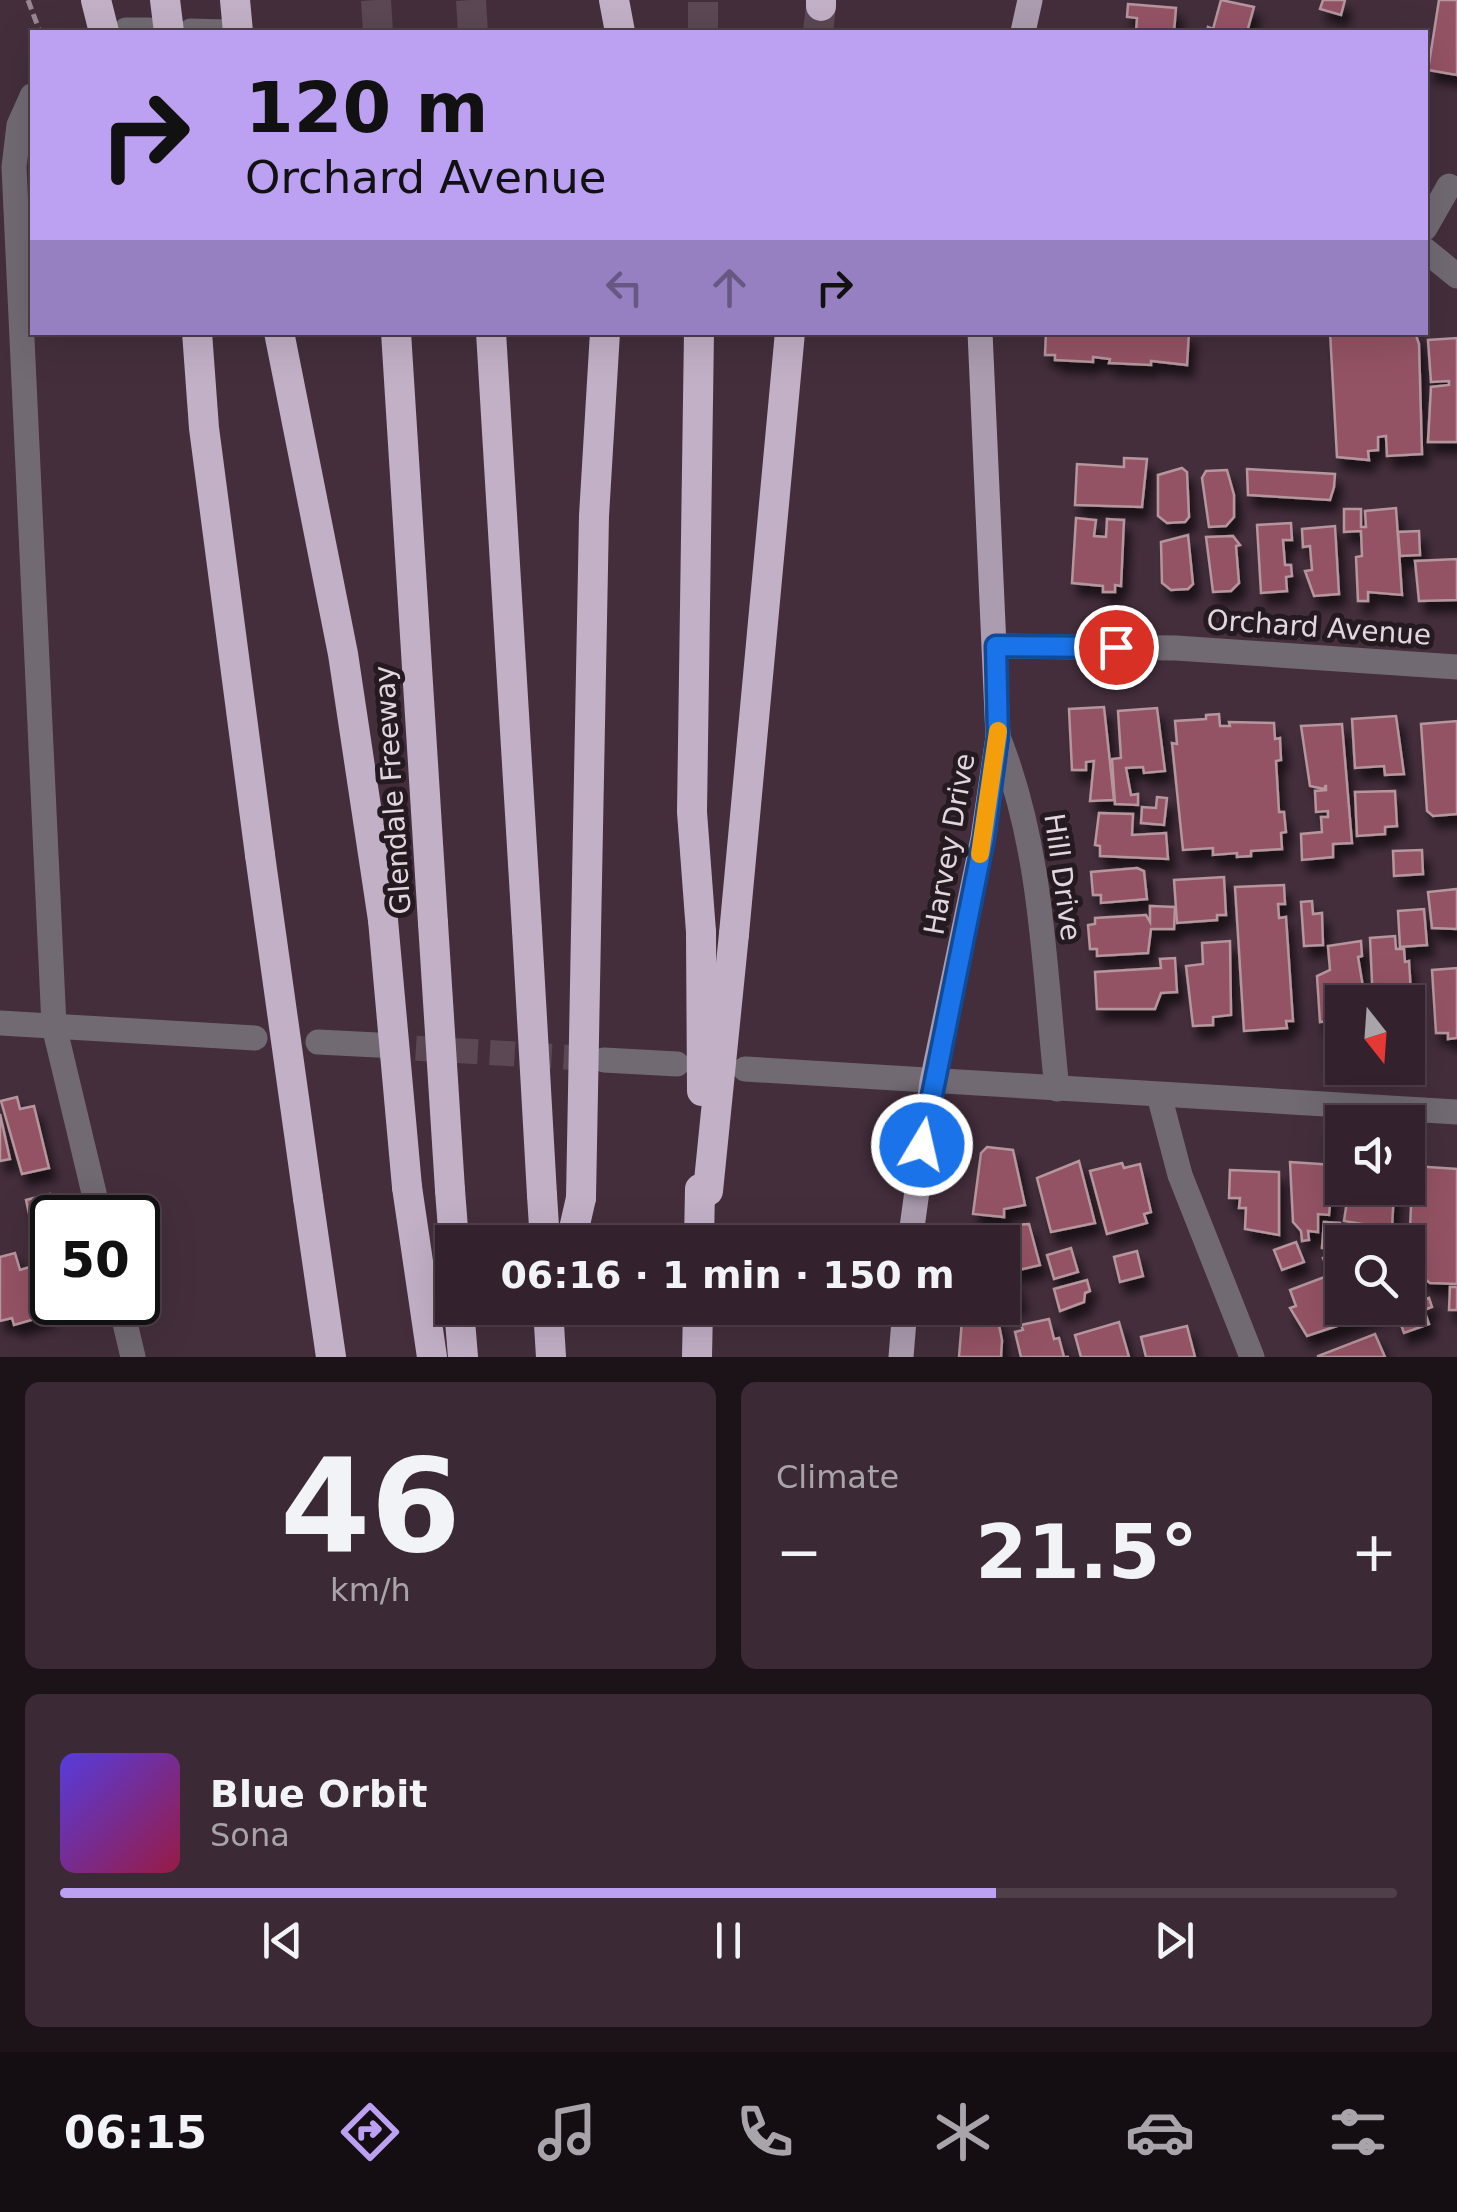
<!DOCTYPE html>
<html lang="en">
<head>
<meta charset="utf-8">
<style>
  :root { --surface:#33222d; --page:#3b2a35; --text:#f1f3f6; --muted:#a9a4aa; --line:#4e3f49; --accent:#bca0f2 }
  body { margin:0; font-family:"DejaVu Sans",sans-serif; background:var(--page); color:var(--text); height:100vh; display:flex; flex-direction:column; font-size:38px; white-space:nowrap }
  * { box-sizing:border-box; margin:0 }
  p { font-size:32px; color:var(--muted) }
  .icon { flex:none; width:55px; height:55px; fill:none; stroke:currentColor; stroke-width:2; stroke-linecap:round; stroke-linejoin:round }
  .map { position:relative; height:1357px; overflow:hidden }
  .panel { display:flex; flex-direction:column; gap:25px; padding:25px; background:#1c1319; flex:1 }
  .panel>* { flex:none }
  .banner { position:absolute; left:30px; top:30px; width:1398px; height:305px; border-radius:0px; box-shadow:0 10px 40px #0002,0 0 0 2px var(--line); background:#bca0f2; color:#111; overflow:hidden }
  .needle { width:65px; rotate:163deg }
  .tools { position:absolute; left:1325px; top:985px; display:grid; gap:20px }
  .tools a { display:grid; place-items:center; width:100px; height:100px; border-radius:0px; background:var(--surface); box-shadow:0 10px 40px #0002,0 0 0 2px var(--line); font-size:50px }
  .speed { position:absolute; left:30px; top:1195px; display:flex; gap:20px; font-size:50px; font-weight:700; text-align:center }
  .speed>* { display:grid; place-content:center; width:130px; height:130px; border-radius:50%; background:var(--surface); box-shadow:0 10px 40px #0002,0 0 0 2px var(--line); line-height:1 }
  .speed .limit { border:5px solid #111; border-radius:15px; background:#fff; color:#111 }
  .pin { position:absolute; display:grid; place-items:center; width:85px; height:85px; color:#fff; margin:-42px; border:5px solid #fff; border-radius:50%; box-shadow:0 2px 10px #0007 }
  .me { position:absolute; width:110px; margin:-55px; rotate:9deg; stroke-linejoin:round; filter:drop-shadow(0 0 8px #0008) }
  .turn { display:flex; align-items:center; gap:35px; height:210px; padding:0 50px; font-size:45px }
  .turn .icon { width:130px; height:130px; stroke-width:2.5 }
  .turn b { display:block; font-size:70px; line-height:85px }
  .lanes { display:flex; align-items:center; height:95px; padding:0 50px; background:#0003; justify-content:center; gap:50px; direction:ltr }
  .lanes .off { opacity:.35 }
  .big { font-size:75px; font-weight:600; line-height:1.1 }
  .panel .card { flex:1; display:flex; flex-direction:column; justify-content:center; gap:15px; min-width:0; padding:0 35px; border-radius:15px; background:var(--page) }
  .panel .dial { align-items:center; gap:0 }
  .dial b { font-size:130px; line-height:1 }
  .song { display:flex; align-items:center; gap:30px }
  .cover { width:120px; height:120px; border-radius:15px; background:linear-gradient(135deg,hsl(250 70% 55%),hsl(340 70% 35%)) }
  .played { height:10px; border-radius:5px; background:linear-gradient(90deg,var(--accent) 70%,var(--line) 70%) }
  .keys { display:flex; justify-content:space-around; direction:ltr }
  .heat { display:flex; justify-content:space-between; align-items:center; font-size:55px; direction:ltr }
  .panel .tiles { flex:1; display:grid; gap:25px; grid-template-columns:1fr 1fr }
  .card:last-child { grid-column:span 2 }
  .trip { position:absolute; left:435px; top:1225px; width:585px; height:100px; border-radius:0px; background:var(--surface); box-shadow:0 10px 40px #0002,0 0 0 2px var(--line); font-weight:600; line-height:100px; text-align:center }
  .tab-bar { display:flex; height:160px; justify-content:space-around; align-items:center; background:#140e12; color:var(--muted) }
  .tab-bar .icon { width:70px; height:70px }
  .tab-bar .on { color:var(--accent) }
  .tab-bar b { font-size:45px; color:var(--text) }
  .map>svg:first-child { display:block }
  .building { fill:#945265; stroke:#b5969d; stroke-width:2.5; filter:url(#shadow) }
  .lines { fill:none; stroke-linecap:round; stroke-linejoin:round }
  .minor-tunnel { stroke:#5c4754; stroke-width:25; stroke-dasharray:25 12; stroke-linecap:butt }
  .highway-tunnel { stroke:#5c4754; stroke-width:30; stroke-dasharray:30 15; stroke-linecap:butt }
  .path { stroke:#988791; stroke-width:5; stroke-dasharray:10 5; stroke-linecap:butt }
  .minor { stroke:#716a73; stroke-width:25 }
  .major { stroke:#ab9caf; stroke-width:25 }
  .highway { stroke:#c2b0c7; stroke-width:30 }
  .highway-bridge { stroke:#c2b0c7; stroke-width:30 }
  .route-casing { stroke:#114b97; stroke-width:25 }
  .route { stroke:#1a73e8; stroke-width:18 }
  .slow { stroke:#f59e0b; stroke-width:18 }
  .labels { text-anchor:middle; stroke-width:10; stroke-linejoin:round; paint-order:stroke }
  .street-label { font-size:28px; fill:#e2d5dd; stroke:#241a20 }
</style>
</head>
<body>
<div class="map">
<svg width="1457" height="1357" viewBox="0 0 1457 1357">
  <defs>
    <filter id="shadow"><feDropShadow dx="6" dy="11" stdDeviation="5" flood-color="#0009"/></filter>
  </defs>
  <rect width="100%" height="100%" fill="#442e3c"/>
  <g class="building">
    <path d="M 1221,0 L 1254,7 L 1247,32 L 1207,32 L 1208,27 L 1213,29 Z"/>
    <path d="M 1323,0 L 1345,0 L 1341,15 L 1320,9 Z"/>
    <path d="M 1439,0 L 1457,0 L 1457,75 L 1428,70 Z"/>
    <path d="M 1128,4 L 1176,8 L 1174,32 L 1136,32 L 1137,18 L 1127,17 Z"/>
    <path d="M 1046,332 L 1189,332 L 1187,365 L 1151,361 L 1151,365 L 1109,363 L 1110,359 L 1093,357 L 1093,362 L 1055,360 L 1055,355 L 1045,355 Z"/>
    <path d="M 1330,332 L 1415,332 L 1419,344 L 1422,454 L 1387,456 L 1386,436 L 1378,437 L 1378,450 L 1368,451 L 1369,460 L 1337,457 Z"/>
    <path d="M 1457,338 L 1457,442 L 1428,442 L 1431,387 L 1449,385 L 1449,381 L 1431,382 L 1428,340 Z"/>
    <path d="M 1124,458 L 1147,459 L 1142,507 L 1075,505 L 1077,464 L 1124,467 Z"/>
    <path d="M 1182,468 L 1187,472 L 1189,517 L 1185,522 L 1167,523 L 1158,516 L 1158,475 Z"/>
    <path d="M 1247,469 L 1335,474 L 1334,487 L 1330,500 L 1248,495 Z"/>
    <path d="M 1227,470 L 1234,495 L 1234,517 L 1226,526 L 1209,527 L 1202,478 L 1206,471 Z"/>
    <path d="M 1396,508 L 1402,595 L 1368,592 L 1368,601 L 1358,601 L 1356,557 L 1362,556 L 1361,531 L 1344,532 L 1344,509 L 1361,509 L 1361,527 L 1366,527 L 1365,511 Z"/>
    <path d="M 1076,518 L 1096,520 L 1094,536 L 1106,537 L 1107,519 L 1124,520 L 1121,586 L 1115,585 L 1115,592 L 1103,592 L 1103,586 L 1072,583 Z"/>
    <path d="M 1291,523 L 1292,540 L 1283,540 L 1285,565 L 1291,565 L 1292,576 L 1286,577 L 1287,591 L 1261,593 L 1257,525 Z"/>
    <path d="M 1335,526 L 1339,594 L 1314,596 L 1305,571 L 1312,570 L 1310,546 L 1303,547 L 1302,529 Z"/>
    <path d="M 1419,531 L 1420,555 L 1400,556 L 1398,532 Z"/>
    <path d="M 1188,535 L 1193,584 L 1188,589 L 1171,590 L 1162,583 L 1161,542 Z"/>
    <path d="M 1233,536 L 1240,545 L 1236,546 L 1239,583 L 1231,591 L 1213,592 L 1206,537 Z"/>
    <path d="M 1457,559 L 1457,600 L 1419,601 L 1415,561 Z"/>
    <path d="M 1104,707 L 1114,800 L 1090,801 L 1094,761 L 1086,762 L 1086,770 L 1072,770 L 1069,709 Z"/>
    <path d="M 1157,708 L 1165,771 L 1144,773 L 1143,767 L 1126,768 L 1131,795 L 1138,794 L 1138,805 L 1115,804 L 1112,759 L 1121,758 L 1118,711 Z"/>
    <path d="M 1219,714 L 1220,726 L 1230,726 L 1229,722 L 1274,723 L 1275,739 L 1280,738 L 1281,760 L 1276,761 L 1279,812 L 1284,812 L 1286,832 L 1281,833 L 1282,849 L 1251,851 L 1251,856 L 1237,857 L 1237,853 L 1213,855 L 1213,848 L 1183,850 L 1172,743 L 1177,744 L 1175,721 L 1206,719 L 1206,715 Z"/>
    <path d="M 1396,716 L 1404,774 L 1385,775 L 1384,766 L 1355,768 L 1352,719 Z"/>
    <path d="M 1457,721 L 1457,814 L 1433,816 L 1427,811 L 1421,724 Z"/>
    <path d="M 1342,724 L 1352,843 L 1333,844 L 1333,857 L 1302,860 L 1301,834 L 1322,832 L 1321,817 L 1328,817 L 1328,811 L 1316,812 L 1315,791 L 1326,790 L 1326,785 L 1324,789 L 1310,786 L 1301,726 Z"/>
    <path d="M 1395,791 L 1397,826 L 1385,827 L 1385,834 L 1357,836 L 1355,792 Z"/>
    <path d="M 1157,797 L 1167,798 L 1164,825 L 1141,823 L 1142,807 L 1156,808 Z"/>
    <path d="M 1099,813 L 1133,814 L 1132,835 L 1166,833 L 1168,859 L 1100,856 L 1100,846 L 1095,845 Z"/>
    <path d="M 1422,850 L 1423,874 L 1394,876 L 1393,851 Z"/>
    <path d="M 1137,868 L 1144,871 L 1147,899 L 1101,903 L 1101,895 L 1093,895 L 1091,872 Z"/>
    <path d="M 1224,877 L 1226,915 L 1217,915 L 1217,920 L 1177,923 L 1174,880 Z"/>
    <path d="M 1284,885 L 1285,904 L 1278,904 L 1279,918 L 1286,917 L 1293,1021 L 1286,1021 L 1287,1028 L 1244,1031 L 1235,887 Z"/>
    <path d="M 1457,889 L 1457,929 L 1432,928 L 1428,892 Z"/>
    <path d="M 1312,901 L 1313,914 L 1322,913 L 1323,945 L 1304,946 L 1301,902 Z"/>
    <path d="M 1150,906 L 1175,907 L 1174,929 L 1151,929 L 1148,953 L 1097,956 L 1097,949 L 1090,949 L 1088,925 L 1095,924 L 1095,918 L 1146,915 L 1150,922 Z"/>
    <path d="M 1424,909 L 1427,945 L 1400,947 L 1398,911 Z"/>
    <path d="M 1395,936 L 1396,949 L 1404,949 L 1405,962 L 1409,961 L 1413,1025 L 1408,1026 L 1408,1002 L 1373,1002 L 1370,938 Z"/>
    <path d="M 1230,941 L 1231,1015 L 1213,1017 L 1213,1025 L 1193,1026 L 1186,966 L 1203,964 L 1202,943 Z"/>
    <path d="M 1361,941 L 1362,956 L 1358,957 L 1365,999 L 1342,1002 L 1342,1025 L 1330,1026 L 1329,1021 L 1320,1022 L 1317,976 L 1330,970 L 1328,946 Z"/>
    <path d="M 1175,958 L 1177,992 L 1161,993 L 1155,1009 L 1097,1009 L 1095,972 L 1161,968 L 1160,959 Z"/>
    <path d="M 1457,968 L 1457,1038 L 1448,1039 L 1448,1033 L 1436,1033 L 1432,970 Z"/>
    <path d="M 17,1097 L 20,1109 L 34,1106 L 49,1168 L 22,1174 L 1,1101 Z"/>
    <path d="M 0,1114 L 10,1159 L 0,1161 Z"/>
    <path d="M 987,1147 L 1013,1150 L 1025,1205 L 1004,1209 L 1004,1217 L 973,1214 L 981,1153 Z"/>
    <path d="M 1079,1161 L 1095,1223 L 1051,1232 L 1037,1178 Z"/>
    <path d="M 1290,1162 L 1334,1165 L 1329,1215 L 1318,1214 L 1318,1232 L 1308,1231 L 1309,1240 L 1302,1241 L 1301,1231 L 1293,1222 Z"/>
    <path d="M 1122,1163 L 1124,1168 L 1140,1164 L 1151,1212 L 1144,1214 L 1147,1223 L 1107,1234 L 1090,1171 Z"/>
    <path d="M 1413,1166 L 1457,1169 L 1457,1284 L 1430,1283 L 1418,1274 L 1421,1269 L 1408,1269 Z"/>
    <path d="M 1230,1170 L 1279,1172 L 1279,1235 L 1245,1229 L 1246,1208 L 1239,1208 L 1240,1198 L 1229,1198 Z"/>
    <path d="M 1349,1188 L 1394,1188 L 1392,1229 L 1344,1221 Z"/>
    <path d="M 50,1194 L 55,1218 L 32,1227 L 26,1200 Z"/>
    <path d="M 1324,1222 L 1340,1223 L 1338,1250 L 1322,1248 Z"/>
    <path d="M 1029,1224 L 1040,1265 L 1002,1274 L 1002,1242 L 975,1242 L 976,1227 Z"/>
    <path d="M 1352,1228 L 1371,1237 L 1371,1242 L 1355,1242 L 1347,1236 Z"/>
    <path d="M 1296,1242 L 1304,1262 L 1282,1270 L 1274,1250 Z"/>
    <path d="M 1071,1248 L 1078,1272 L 1054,1279 L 1047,1255 Z"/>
    <path d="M 1342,1250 L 1342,1308 L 1388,1309 L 1307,1336 L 1290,1308 L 1296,1306 L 1290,1290 L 1330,1275 L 1323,1258 Z"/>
    <path d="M 1137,1251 L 1143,1276 L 1120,1282 L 1114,1257 Z"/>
    <path d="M 15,1253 L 20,1270 L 36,1265 L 49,1315 L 14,1325 L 12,1318 L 0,1321 L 0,1257 Z"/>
    <path d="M 1014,1280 L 1020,1302 L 1002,1306 L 1002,1283 Z"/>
    <path d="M 1087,1280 L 1090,1291 L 1085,1293 L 1084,1302 L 1060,1311 L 1054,1289 Z"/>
    <path d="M 1450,1287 L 1457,1287 L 1457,1310 L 1449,1310 Z"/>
    <path d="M 1429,1298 L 1432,1307 L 1424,1310 L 1429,1324 L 1404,1333 L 1396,1311 Z"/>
    <path d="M 963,1308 L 993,1308 L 992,1320 L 998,1320 L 1002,1340 L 1001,1357 L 959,1357 Z"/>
    <path d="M 1049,1319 L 1054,1339 L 1059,1338 L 1064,1357 L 1069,1357 L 1021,1357 L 1015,1332 L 1023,1330 L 1021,1325 Z"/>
    <path d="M 1119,1322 L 1129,1357 L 1081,1357 L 1075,1335 Z"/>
    <path d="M 1187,1326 L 1195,1357 L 1146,1357 L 1141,1337 Z"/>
    <path d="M 1375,1334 L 1385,1357 L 1318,1357 L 1318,1356 Z"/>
  </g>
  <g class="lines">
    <path class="minor-tunnel" d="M 379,1046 L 599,1059"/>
    <g class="highway-tunnel">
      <path d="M 376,0 L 378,32"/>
      <path d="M 471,0 L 473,32"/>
      <path d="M 703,32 L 703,0"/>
      <path d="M 818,32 L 821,6"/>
    </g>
    <path class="path" d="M 28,0 L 40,32"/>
    <g class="minor">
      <path d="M 126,30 L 149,30"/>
      <path d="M 191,31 L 227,32"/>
      <path d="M 32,96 L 19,125 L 14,167 L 54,1026 L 100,1218"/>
      <path d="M 1425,228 L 1449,186"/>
      <path d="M 1425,250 L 1457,276"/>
      <path d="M 996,646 L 1176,648 L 1457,667"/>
      <path d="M 998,737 C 1043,849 1044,970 1057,1089"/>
      <path d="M 0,1023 L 255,1038"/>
      <path d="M 318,1042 L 377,1045"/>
      <path d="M 604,1060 L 677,1064"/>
      <path d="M 745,1069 L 1457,1112"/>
      <path d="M 1159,1095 L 1180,1175 L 1252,1357"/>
      <path d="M 120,1302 L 133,1357"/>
    </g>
    <g class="major">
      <path d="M 1023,32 L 1030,0"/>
      <path d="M 910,1242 L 932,1082 L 983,838 L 998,737 L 980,332"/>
      <path d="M 901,1357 L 905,1308"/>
    </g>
    <g class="highway">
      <path d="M 96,0 L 104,32"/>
      <path d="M 235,0 L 238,32"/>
      <path d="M 614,0 L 620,32"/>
      <path d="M 821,6 L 821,0"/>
      <path d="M 197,332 L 204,428 L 260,855"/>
      <path d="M 279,332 L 343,654 L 383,920"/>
      <path d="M 396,332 L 433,923"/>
      <path d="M 491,332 L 527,930"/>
      <path d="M 699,332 L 692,812 L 701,932"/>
      <path d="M 586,932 L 594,516 L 605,332"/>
      <path d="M 734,934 L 790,332"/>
      <path d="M 407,1187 L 432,1357"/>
      <path d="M 450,1190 L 454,1242"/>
      <path d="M 542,1195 L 545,1242"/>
      <path d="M 308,1198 L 331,1357"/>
      <path d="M 571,1242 L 581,1198"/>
      <path d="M 699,1242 L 700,1189"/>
      <path d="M 459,1308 L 463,1357"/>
      <path d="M 548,1308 L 551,1357"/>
      <path d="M 697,1357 L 698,1308"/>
    </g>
    <g class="highway-bridge">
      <path d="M 165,0 L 169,32"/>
      <path d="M 260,855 L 308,1198"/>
      <path d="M 383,920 L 407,1187"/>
      <path d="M 433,923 L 450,1190"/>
      <path d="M 527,930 L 542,1195"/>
      <path d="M 701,932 L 702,1091"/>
      <path d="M 708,1191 L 734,934"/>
      <path d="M 581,1198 L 586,932"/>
    </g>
  </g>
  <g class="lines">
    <defs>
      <path id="route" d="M 922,1145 L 984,838 L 998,737 L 996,646 L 1116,647"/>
    </defs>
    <use href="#route" class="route-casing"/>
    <use href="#route" class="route"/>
    <path class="slow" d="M 980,854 L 998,731"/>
  </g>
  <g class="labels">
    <g class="street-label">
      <text transform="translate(1319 627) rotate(4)" y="10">Orchard Avenue</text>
      <text transform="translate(392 790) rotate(-94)" y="10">Glendale Freeway</text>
      <text transform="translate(949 844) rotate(-80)" y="10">Harvey Drive</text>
      <text transform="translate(1063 877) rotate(82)" y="10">Hill Drive</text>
    </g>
  </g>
</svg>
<div class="tools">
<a><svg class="needle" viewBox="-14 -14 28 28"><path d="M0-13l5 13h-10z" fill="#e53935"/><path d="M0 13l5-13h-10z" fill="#a9a4aa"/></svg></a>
<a><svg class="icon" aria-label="sound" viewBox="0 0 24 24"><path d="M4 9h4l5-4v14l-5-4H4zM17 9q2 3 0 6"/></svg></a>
<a><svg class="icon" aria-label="search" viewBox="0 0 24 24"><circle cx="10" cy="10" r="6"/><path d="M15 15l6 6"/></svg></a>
</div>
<div class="speed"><div class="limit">50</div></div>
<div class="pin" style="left:1116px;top:647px;background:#d93025"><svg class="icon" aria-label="arrive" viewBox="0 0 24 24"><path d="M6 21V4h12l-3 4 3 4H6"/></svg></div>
<svg class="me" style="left:922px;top:1145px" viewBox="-20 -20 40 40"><circle r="17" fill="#1a73e8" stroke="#fff" stroke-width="3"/><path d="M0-11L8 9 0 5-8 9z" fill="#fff"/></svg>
<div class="trip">06:16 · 1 min · 150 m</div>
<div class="banner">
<div class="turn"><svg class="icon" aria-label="right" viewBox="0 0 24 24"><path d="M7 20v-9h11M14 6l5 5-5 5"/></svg><div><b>120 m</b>Orchard Avenue</div></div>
<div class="lanes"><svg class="icon off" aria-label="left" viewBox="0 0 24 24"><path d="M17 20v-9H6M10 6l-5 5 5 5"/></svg><svg class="icon off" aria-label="ahead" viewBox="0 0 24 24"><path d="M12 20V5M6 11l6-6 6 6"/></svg><svg class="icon" aria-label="right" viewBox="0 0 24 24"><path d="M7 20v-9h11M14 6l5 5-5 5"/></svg></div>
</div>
</div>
<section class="panel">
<div class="tiles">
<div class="card dial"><b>46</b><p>km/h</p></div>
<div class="card"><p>Climate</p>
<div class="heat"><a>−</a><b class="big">21.5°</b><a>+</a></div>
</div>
<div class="card">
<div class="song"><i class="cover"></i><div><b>Blue Orbit</b><p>Sona</p></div></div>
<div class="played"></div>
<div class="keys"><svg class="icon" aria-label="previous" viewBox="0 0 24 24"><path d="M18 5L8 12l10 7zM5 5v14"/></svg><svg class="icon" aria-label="pause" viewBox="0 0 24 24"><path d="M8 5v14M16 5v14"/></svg><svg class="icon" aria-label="next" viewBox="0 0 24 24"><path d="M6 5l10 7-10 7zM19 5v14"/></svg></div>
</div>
</div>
</section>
<nav class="tab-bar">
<b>06:15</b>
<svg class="icon on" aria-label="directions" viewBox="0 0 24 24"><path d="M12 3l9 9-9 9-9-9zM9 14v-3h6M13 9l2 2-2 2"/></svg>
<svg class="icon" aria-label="music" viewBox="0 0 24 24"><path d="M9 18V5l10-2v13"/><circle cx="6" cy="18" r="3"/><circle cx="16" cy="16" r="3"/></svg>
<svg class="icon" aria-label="phone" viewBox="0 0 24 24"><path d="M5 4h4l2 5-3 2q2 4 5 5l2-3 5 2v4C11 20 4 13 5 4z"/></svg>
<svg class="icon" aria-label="climate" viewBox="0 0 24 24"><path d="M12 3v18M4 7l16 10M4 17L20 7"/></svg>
<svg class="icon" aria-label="car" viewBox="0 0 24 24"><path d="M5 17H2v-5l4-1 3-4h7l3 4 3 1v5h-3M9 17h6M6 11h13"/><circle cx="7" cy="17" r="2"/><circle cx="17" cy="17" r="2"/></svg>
<svg class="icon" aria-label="filters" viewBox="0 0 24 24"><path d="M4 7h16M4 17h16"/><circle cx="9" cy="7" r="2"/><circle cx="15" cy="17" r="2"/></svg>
</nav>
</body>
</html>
